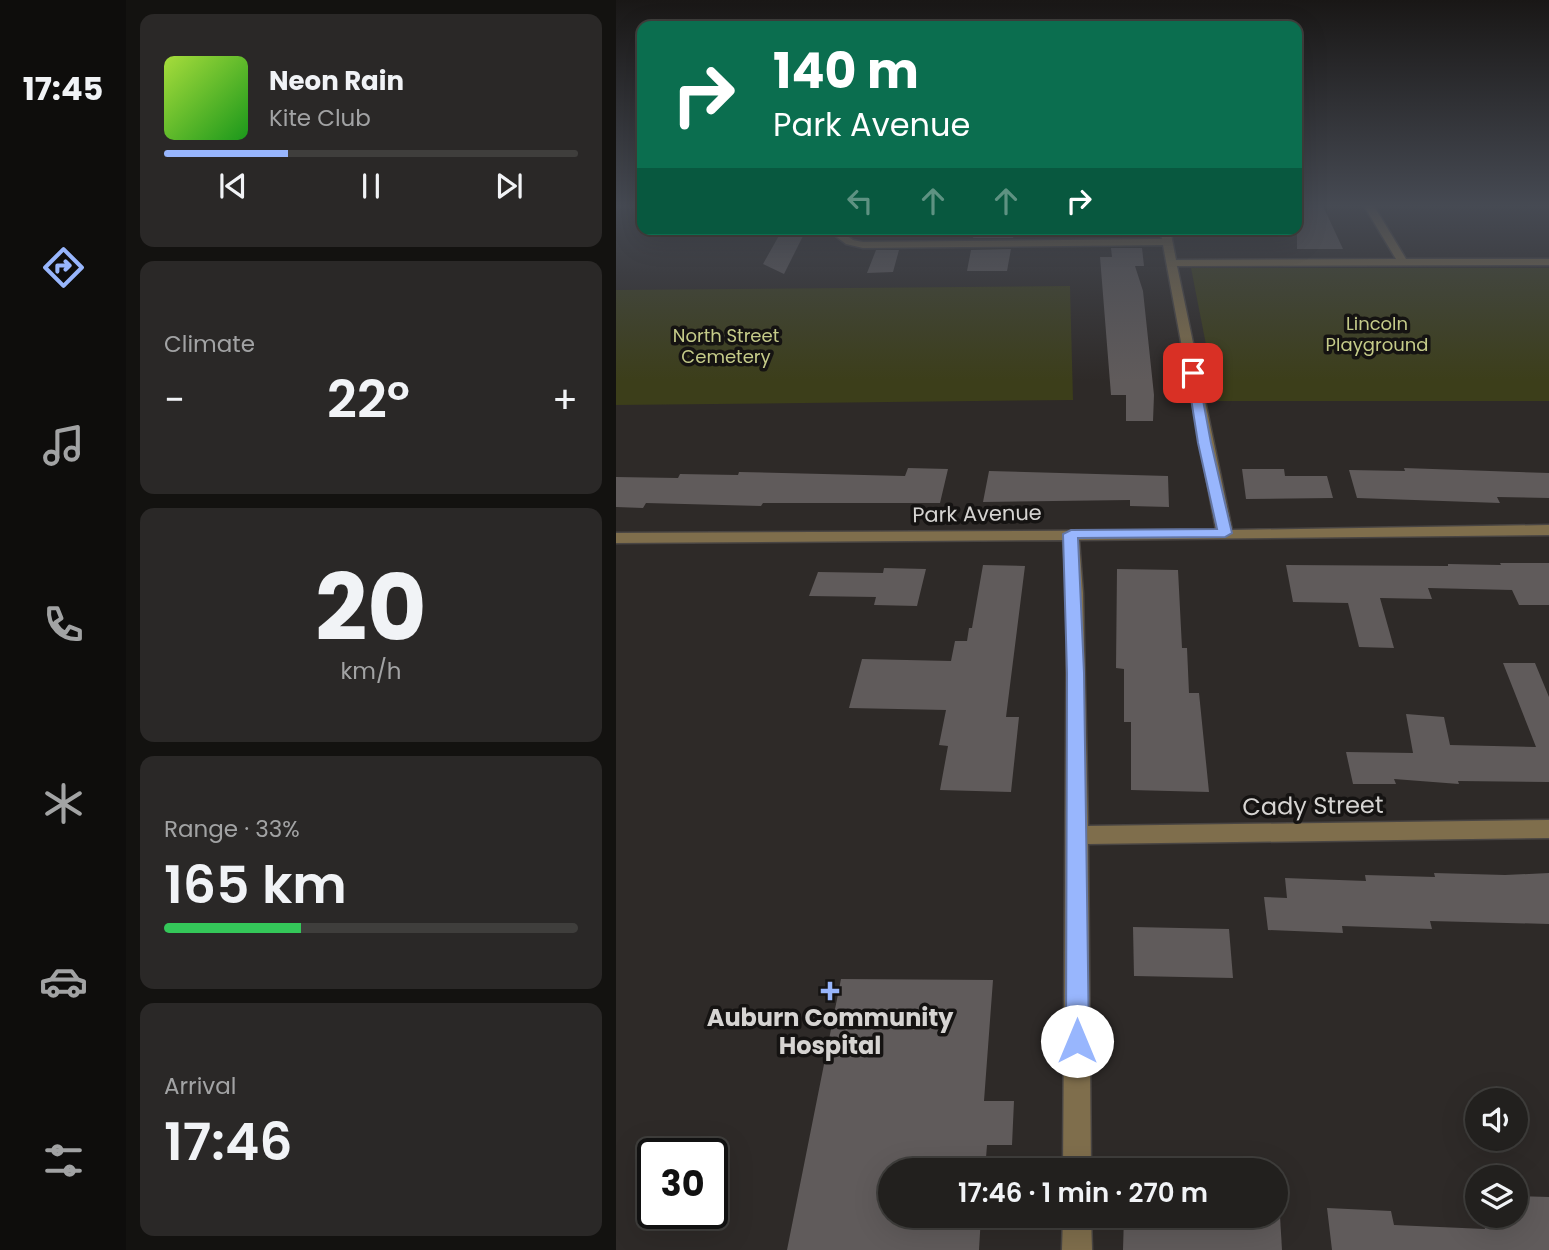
<!DOCTYPE html>
<html lang="en">
<head>
<meta charset="utf-8">
<style>
  :root { --surface:#22201e; --page:#2a2827; --text:#f1f3f6; --muted:#a2a3a4; --line:#3f3e3c; --accent:#98b6fd }
  body { margin:0; font-family:Poppins,sans-serif; background:var(--page); color:var(--text); height:100vh; display:flex; flex-direction:column; font-size:26px; white-space:nowrap }
  * { box-sizing:border-box; margin:0 }
  p { font-size:23px; color:var(--muted) }
  .icon { flex:none; width:38px; height:38px; fill:none; stroke:currentColor; stroke-width:2; stroke-linecap:round; stroke-linejoin:round }
  .map { position:relative; flex:1; overflow:hidden }
  .sheet { display:flex; flex-direction:column; gap:14px; padding:14px; background:#131210; width:490px }
  .sheet>* { flex:none }
  .banner { position:absolute; left:21px; top:21px; width:665px; height:214px; border-radius:14px; box-shadow:0 7px 28px #0002,0 0 0 2px var(--line); background:#0b6e4f; color:#fff; overflow:hidden }
  .controls { position:absolute; left:849px; top:1088px; display:grid; gap:14px }
  .controls a { display:grid; place-items:center; width:63px; height:63px; border-radius:50%; background:var(--surface); box-shadow:0 7px 28px #0002,0 0 0 2px var(--line); font-size:35px }
  .speed { position:absolute; left:21px; top:1138px; display:flex; gap:14px; font-size:35px; font-weight:700; text-align:center }
  .speed>* { display:grid; place-content:center; width:91px; height:91px; border-radius:50%; background:var(--surface); box-shadow:0 7px 28px #0002,0 0 0 2px var(--line); line-height:1 }
  .speed .limit { border:4px solid #111; border-radius:10px; background:#fff; color:#111 }
  .pin { position:absolute; display:grid; place-items:center; width:60px; height:60px; color:#fff; margin:-30px; border-radius:14px; box-shadow:0 4px 10px #0006 }
  .me { position:absolute; width:77px; margin:-38px; rotate:0deg; stroke-linejoin:round; filter:drop-shadow(0 0 5px #0008) }
  .turn { display:flex; align-items:center; gap:24px; height:147px; padding:0 21px; font-size:32px }
  .turn .icon { width:91px; height:91px; stroke-width:2.5 }
  .turn b { display:block; font-size:49px; line-height:60px }
  .lanes { display:flex; align-items:center; height:66px; padding:0 21px; background:#0003; justify-content:center; gap:35px; direction:ltr }
  .lanes .off { opacity:.35 }
  .big { font-size:52px; font-weight:600; line-height:1.1 }
  .sheet .tile { flex:1; display:flex; flex-direction:column; justify-content:center; gap:10px; min-width:0; padding:0 24px; border-radius:14px; background:var(--page) }
  .sheet .dial { align-items:center; gap:0 }
  .dial b { font-size:91px; line-height:1 }
  .song { display:flex; align-items:center; gap:21px }
  .cover { width:84px; height:84px; border-radius:10px; background:linear-gradient(135deg,hsl(80 70% 55%),hsl(120 70% 35%)) }
  .played { height:7px; border-radius:4px; background:linear-gradient(90deg,var(--accent) 30%,var(--line) 30%) }
  .keys { display:flex; justify-content:space-around; direction:ltr }
  .heat { display:flex; justify-content:space-between; align-items:center; font-size:38px; direction:ltr }
  .charge { height:10px; border-radius:5px; background:linear-gradient(90deg,#34c759 33%,var(--line) 0) }
  .trip { position:absolute; left:262px; top:1158px; width:410px; height:70px; border-radius:35px; background:var(--surface); box-shadow:0 7px 28px #0002,0 0 0 2px var(--line); font-weight:600; line-height:70px; text-align:center }
  main { display:flex; flex:1; min-height:0 }
  .menu { display:flex; flex-direction:column; width:126px; justify-content:space-around; align-items:center; background:#0e0d0c; color:var(--muted) }
  .menu .icon { width:49px; height:49px }
  .menu .selected { color:var(--accent) }
  .menu b { font-size:32px; color:var(--text) }
  .map>svg:first-child { display:block }
  .green { fill:#3c3e1a }
  .building { fill:#605b5b }
  .lines { fill:none; stroke-linecap:round; stroke-linejoin:round }
  .minor-casing { stroke:#494543; stroke-width:3 }
  .minor { fill:#7f6e4c; fill-rule:evenodd }
  .route { fill:#98b6fd; stroke:#6376a4; stroke-width:2 }
  .poi-dot { fill:#98b6fd; stroke:#151312; stroke-width:2.5 }
  .labels { text-anchor:middle; stroke-width:7; stroke-linejoin:round; paint-order:stroke }
  .far-park-label { font-size:18px; fill:#c5cb89; stroke:#151312 }
  .street-label { font-size:21px; fill:#d6d4d2; stroke:#151312 }
  .near-street-label { font-size:24px; fill:#d6d4d2; stroke:#151312 }
  .near-poi-label { font-size:24px; font-weight:bold; fill:#d6d4d2; stroke:#151312 }
</style>
</head>
<body>
<main>
<nav class="menu">
<b>17:45</b>
<svg class="icon selected" aria-label="directions" viewBox="0 0 24 24"><path d="M12 3l9 9-9 9-9-9zM9 14v-3h6M13 9l2 2-2 2"/></svg>
<svg class="icon" aria-label="music" viewBox="0 0 24 24"><path d="M9 18V5l10-2v13"/><circle cx="6" cy="18" r="3"/><circle cx="16" cy="16" r="3"/></svg>
<svg class="icon" aria-label="phone" viewBox="0 0 24 24"><path d="M5 4h4l2 5-3 2q2 4 5 5l2-3 5 2v4C11 20 4 13 5 4z"/></svg>
<svg class="icon" aria-label="climate" viewBox="0 0 24 24"><path d="M12 3v18M4 7l16 10M4 17L20 7"/></svg>
<svg class="icon" aria-label="car" viewBox="0 0 24 24"><path d="M5 17H2v-5l4-1 3-4h7l3 4 3 1v5h-3M9 17h6M6 11h13"/><circle cx="7" cy="17" r="2"/><circle cx="17" cy="17" r="2"/></svg>
<svg class="icon" aria-label="filters" viewBox="0 0 24 24"><path d="M4 7h16M4 17h16"/><circle cx="9" cy="7" r="2"/><circle cx="15" cy="17" r="2"/></svg>
</nav>
<section class="sheet">
<div class="tile">
<div class="song"><i class="cover"></i><div><b>Neon Rain</b><p>Kite Club</p></div></div>
<div class="played"></div>
<div class="keys"><svg class="icon" aria-label="previous" viewBox="0 0 24 24"><path d="M18 5L8 12l10 7zM5 5v14"/></svg><svg class="icon" aria-label="pause" viewBox="0 0 24 24"><path d="M8 5v14M16 5v14"/></svg><svg class="icon" aria-label="next" viewBox="0 0 24 24"><path d="M6 5l10 7-10 7zM19 5v14"/></svg></div>
</div>
<div class="tile"><p>Climate</p>
<div class="heat"><a>−</a><b class="big">22°</b><a>+</a></div>
</div>
<div class="tile dial"><b>20</b><p>km/h</p></div>
<div class="tile"><p>Range · 33%</p><b class="big">165 km</b><div class="charge"></div></div>
<div class="tile"><p>Arrival</p><b class="big">17:46</b></div>
</section>
<div class="map">
<svg width="933" height="1250" viewBox="0 0 933 1250">
  <rect width="100%" height="100%" fill="#2e2a28"/>
  <g class="green">
    <path d="M 575,268 L 933,268 L 933,401 L 601,401 Z"/>
    <path d="M 454,286 L 457,400 L 0,405 L 0,290 Z"/>
  </g>
  <g class="building">
    <path d="M 681,206 L 707,206 L 727,249 L 681,249 Z"/>
    <path d="M 359,229 L 399,229 L 397,238 L 357,238 Z"/>
    <path d="M 165,232 L 189,232 L 168,274 L 147,264 Z"/>
    <path d="M 495,248 L 526,248 L 528,266 L 519,266 L 527,291 L 538,395 L 537,421 L 510,421 L 510,395 L 495,395 L 484,257 L 496,257 Z"/>
    <path d="M 395,249 L 391,271 L 351,271 L 355,250 Z"/>
    <path d="M 260,250 L 283,250 L 277,272 L 251,273 Z"/>
    <path d="M 292,468 L 332,469 L 324,503 L 147,503 L 145,506 L 30,503 L 27,508 L 0,507 L 0,477 L 62,478 L 64,474 L 122,475 L 123,472 L 289,476 Z"/>
    <path d="M 788,468 L 933,473 L 933,498 L 881,497 L 884,503 L 741,498 L 733,470 L 789,471 Z"/>
    <path d="M 626,469 L 668,469 L 669,476 L 711,476 L 717,498 L 630,499 Z"/>
    <path d="M 373,471 L 552,476 L 553,507 L 514,506 L 514,500 L 367,502 Z"/>
    <path d="M 884,563 L 933,563 L 933,605 L 903,605 L 896,590 L 812,588 L 816,599 L 764,598 L 778,648 L 743,647 L 732,603 L 677,602 L 670,565 L 832,566 L 832,564 L 885,565 Z"/>
    <path d="M 367,565 L 409,566 L 390,717 L 403,717 L 395,792 L 324,790 L 332,746 L 323,745 L 330,710 L 233,708 L 246,659 L 335,661 L 339,641 L 351,641 L 353,628 L 356,628 Z"/>
    <path d="M 268,568 L 310,569 L 301,606 L 258,605 L 260,597 L 193,596 L 202,572 L 267,573 Z"/>
    <path d="M 501,569 L 562,570 L 566,648 L 571,648 L 573,693 L 583,693 L 593,792 L 515,790 L 515,722 L 508,722 L 508,669 L 500,668 Z"/>
    <path d="M 887,663 L 919,663 L 933,697 L 933,782 L 842,781 L 843,784 L 778,779 L 780,784 L 737,784 L 730,752 L 797,753 L 790,714 L 828,717 L 834,745 L 920,747 Z"/>
    <path d="M 818,873 L 889,875 L 933,873 L 933,924 L 814,921 L 816,929 L 726,926 L 727,933 L 652,930 L 648,897 L 671,898 L 669,878 L 750,881 L 749,875 L 819,877 Z"/>
    <path d="M 517,927 L 613,929 L 617,978 L 518,976 Z"/>
    <path d="M 225,979 L 377,980 L 368,1101 L 398,1101 L 396,1145 L 371,1145 L 369,1171 L 275,1171 L 275,1216 L 365,1216 L 363,1250 L 171,1250 Z"/>
    <path d="M 900,1196 L 933,1197 L 933,1250 L 716,1250 L 711,1208 L 775,1211 L 778,1225 L 869,1229 L 866,1216 L 900,1216 Z"/>
    <path d="M 508,1216 L 664,1216 L 666,1250 L 507,1250 Z"/>
  </g>
  <g class="lines">
    <defs>
      <g id="minor">
        <path d="M 748,206 L 758,206 L 790,259 L 933,259 L 933,265 L 561,266 L 616,530 L 933,525 L 933,535 L 463,540 L 467,593 L 472,826 L 933,820 L 933,838 L 472,844 L 475,1171 L 447,1171 L 451,593 L 447,540 L 0,543 L 0,533 L 600,530 L 547,245 L 247,248 L 230,244 L 217,234 L 219,229 L 229,229 L 227,233 L 237,240 L 247,242 L 546,239 L 544,229 L 554,229 L 560,260 L 780,259 Z"/>
        <path d="M 447,1216 L 475,1216 L 476,1250 L 446,1250 Z"/>
      </g>
    </defs>
    <use href="#minor" class="minor-casing"/>
    <use href="#minor" class="minor"/>
  </g>
  <linearGradient id="sky" x2="0" y2="1"><stop stop-color="#191716"/><stop offset="0.54" stop-color="#464a53"/><stop offset="1" stop-color="#464a53" stop-opacity="0"/></linearGradient>
  <rect width="933" height="381" fill="url(#sky)"/>
  <path class="route" d="M 577,369 L 582,373 L 595,443 L 616,533 L 609,537 L 462,538 L 468,673 L 473,1041 L 469,1049 L 461,1052 L 453,1049 L 450,1041 L 451,673 L 447,534 L 455,530 L 601,529 L 582,443 L 571,373 Z"/>
  <path class="poi-dot" d="M210.5 980.5h7v7h7v7h-7v7h-7v-7h-7v-7h7z"/>
  <g class="labels">
    <g class="far-park-label">
      <text x="761" y="330">Lincoln<tspan x="761" dy="21">Playground</tspan></text>
      <text x="110" y="342">North Street<tspan x="110" dy="21">Cemetery</tspan></text>
    </g>
    <g class="street-label">
      <text transform="translate(361 514) rotate(-1)" y="7">Park Avenue</text>
    </g>
    <g class="near-street-label">
      <text transform="translate(697 806) rotate(-1)" y="8">Cady Street</text>
    </g>
    <g class="near-poi-label">
      <text x="214" y="1026">Auburn Community<tspan x="214" dy="28">Hospital</tspan></text>
    </g>
  </g>
</svg>
<div class="controls">
<a><svg class="icon" aria-label="sound" viewBox="0 0 24 24"><path d="M4 9h4l5-4v14l-5-4H4zM17 9q2 3 0 6"/></svg></a>
<a><svg class="icon" aria-label="layers" viewBox="0 0 24 24"><path d="M12 4l9 5-9 5-9-5zM3 14l9 5 9-5"/></svg></a>
</div>
<div class="speed"><div class="limit">30</div></div>
<div class="pin" style="left:577px;top:373px;background:#d93025"><svg class="icon" aria-label="arrive" viewBox="0 0 24 24"><path d="M6 21V4h12l-3 4 3 4H6"/></svg></div>
<svg class="me" style="left:461px;top:1041px" viewBox="-20 -20 40 40"><circle r="19" fill="#fff"/><path d="M0-13L10 11 0 6-10 11z" fill="#98b6fd"/></svg>
<div class="trip">17:46 · 1 min · 270 m</div>
<div class="banner">
<div class="turn"><svg class="icon" aria-label="right" viewBox="0 0 24 24"><path d="M7 20v-9h11M14 6l5 5-5 5"/></svg><div><b>140 m</b>Park Avenue</div></div>
<div class="lanes"><svg class="icon off" aria-label="left" viewBox="0 0 24 24"><path d="M17 20v-9H6M10 6l-5 5 5 5"/></svg><svg class="icon off" aria-label="ahead" viewBox="0 0 24 24"><path d="M12 20V5M6 11l6-6 6 6"/></svg><svg class="icon off" aria-label="ahead" viewBox="0 0 24 24"><path d="M12 20V5M6 11l6-6 6 6"/></svg><svg class="icon" aria-label="right" viewBox="0 0 24 24"><path d="M7 20v-9h11M14 6l5 5-5 5"/></svg></div>
</div>
</div>
</main>
</body>
</html>
